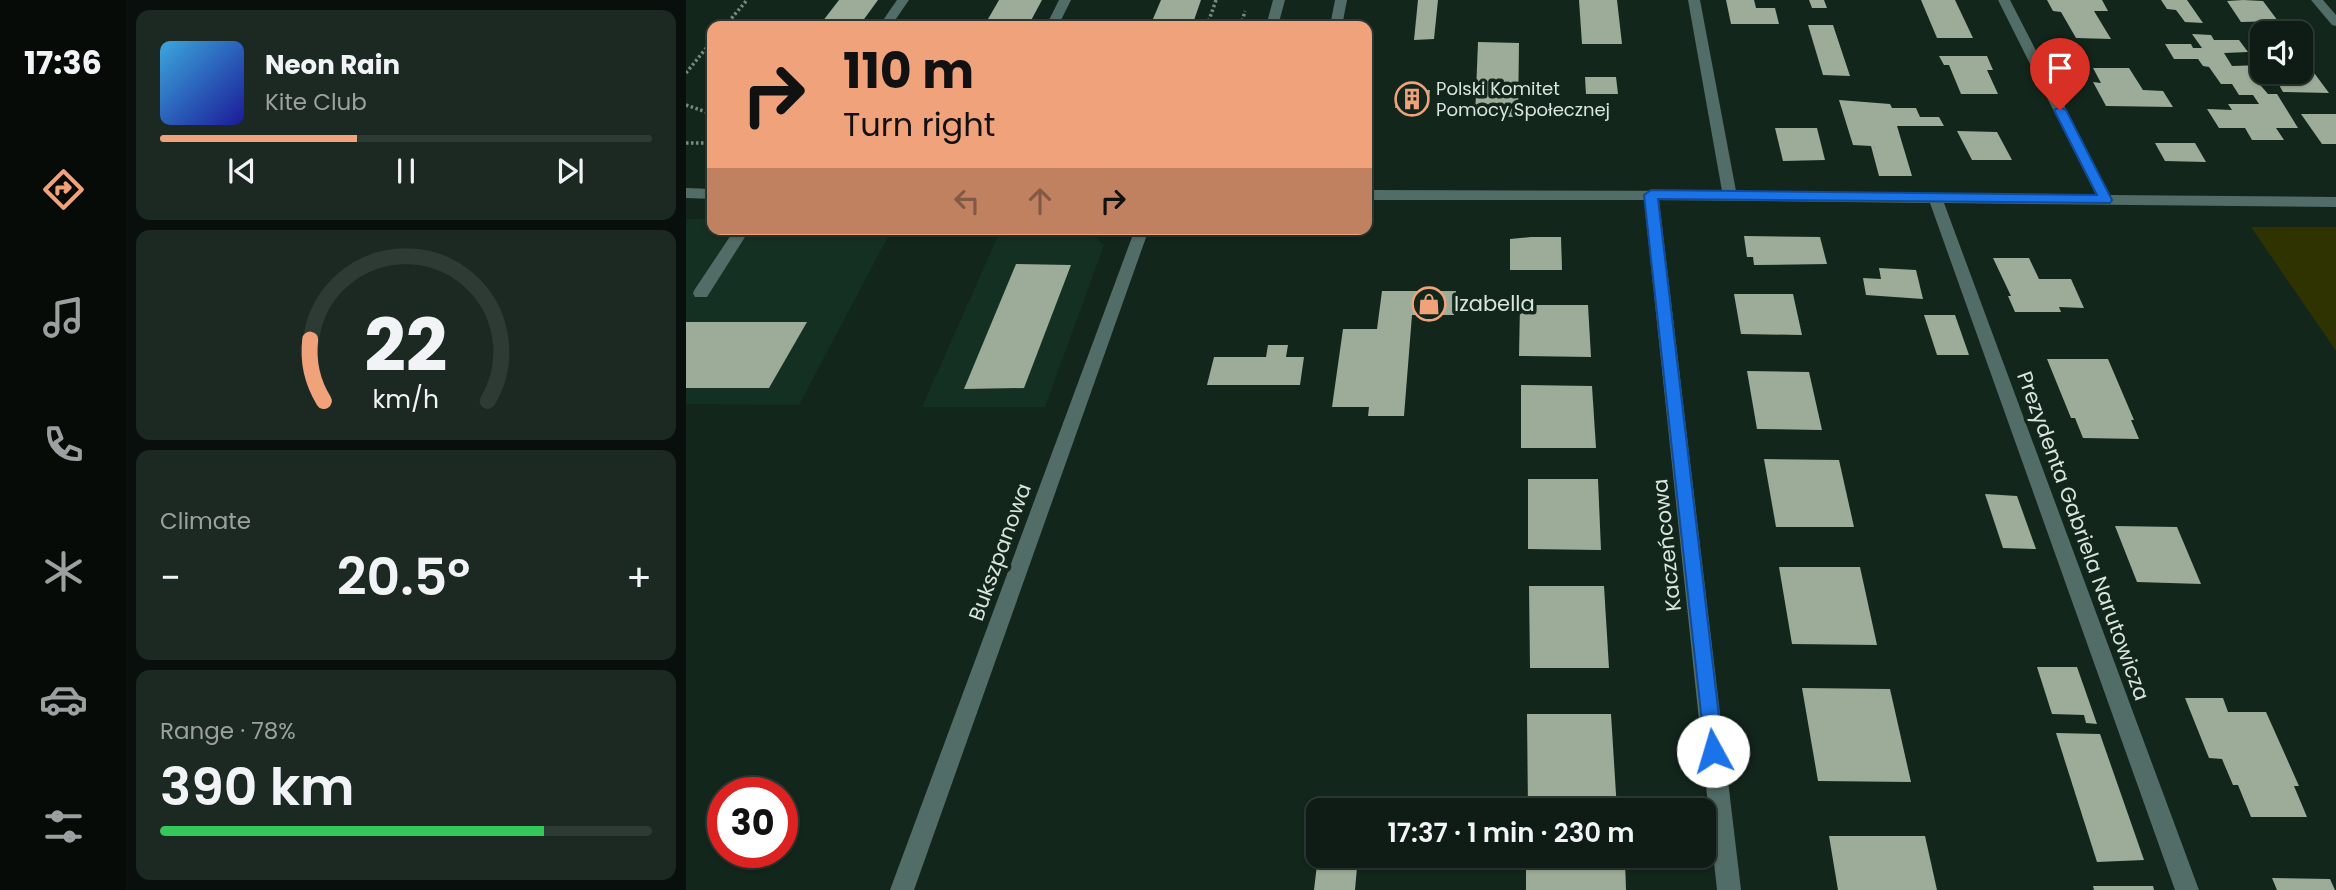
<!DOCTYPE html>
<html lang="en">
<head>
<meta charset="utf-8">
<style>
  :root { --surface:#0e1c15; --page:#1c2922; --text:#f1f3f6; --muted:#9ba1a0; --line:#2e3a34; --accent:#f0a27a }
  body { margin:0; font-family:Poppins,sans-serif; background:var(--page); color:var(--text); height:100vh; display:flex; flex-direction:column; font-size:26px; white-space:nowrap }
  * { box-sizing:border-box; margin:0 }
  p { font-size:23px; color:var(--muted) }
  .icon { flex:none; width:38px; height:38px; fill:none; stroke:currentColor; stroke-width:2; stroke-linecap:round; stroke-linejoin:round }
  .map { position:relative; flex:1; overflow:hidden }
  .sheet { display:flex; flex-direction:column; gap:10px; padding:10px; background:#080f0c; width:560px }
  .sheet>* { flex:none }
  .guide { position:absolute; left:21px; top:21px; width:665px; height:214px; border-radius:14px; box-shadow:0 2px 5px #0004,0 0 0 2px var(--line); background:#f0a27a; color:#111; overflow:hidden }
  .fabs { position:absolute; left:1564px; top:21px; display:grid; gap:14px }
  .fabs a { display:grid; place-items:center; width:63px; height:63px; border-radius:14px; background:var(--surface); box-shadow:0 2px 5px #0004,0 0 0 2px var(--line); font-size:35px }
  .speed { position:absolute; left:21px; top:777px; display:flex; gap:14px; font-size:35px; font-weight:700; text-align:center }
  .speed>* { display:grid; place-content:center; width:91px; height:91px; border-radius:50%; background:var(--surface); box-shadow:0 2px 5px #0004,0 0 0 2px var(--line); line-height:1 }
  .speed .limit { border:10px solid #d22; background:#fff; color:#111 }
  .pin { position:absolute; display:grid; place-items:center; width:60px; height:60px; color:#fff; margin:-72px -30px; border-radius:50% 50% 50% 0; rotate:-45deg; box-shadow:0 0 7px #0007 }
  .pin .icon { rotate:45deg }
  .me { position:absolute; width:77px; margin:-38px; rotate:354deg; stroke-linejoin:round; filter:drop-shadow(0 0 5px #0008) }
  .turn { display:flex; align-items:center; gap:24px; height:147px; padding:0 21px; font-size:32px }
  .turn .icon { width:91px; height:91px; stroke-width:2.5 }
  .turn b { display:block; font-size:49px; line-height:60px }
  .lanes { display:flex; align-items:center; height:66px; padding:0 21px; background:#0003; justify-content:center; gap:35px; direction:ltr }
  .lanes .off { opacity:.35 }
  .big { font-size:52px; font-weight:600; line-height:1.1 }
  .sheet .card { flex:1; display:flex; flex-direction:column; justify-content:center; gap:10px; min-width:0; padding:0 24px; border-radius:14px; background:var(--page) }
  .sheet .dial { align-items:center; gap:0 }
  .dial svg { height:182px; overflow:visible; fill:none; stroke:var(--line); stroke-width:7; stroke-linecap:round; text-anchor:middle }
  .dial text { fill:var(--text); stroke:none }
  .song { display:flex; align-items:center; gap:21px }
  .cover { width:84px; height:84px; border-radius:10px; background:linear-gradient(135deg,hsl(200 70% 55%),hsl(240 70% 35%)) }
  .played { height:7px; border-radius:4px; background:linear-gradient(90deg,var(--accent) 40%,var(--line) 40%) }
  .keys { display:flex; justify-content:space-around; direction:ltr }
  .heat { display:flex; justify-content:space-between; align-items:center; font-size:38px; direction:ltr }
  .charge { height:10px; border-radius:5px; background:linear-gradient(90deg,#34c759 78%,var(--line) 0) }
  .trip { position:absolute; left:620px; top:798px; width:410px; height:70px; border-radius:14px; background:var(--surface); box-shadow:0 2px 5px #0004,0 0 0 2px var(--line); font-weight:600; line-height:70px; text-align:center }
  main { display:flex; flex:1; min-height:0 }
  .menu { display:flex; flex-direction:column; width:126px; justify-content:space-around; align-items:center; background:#060b08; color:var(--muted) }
  .menu .icon { width:49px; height:49px }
  .menu .selected { color:var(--accent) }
  .menu b { font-size:32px; color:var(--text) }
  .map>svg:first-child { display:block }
  .built { fill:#143022 }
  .green { fill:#2e3301 }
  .building { fill:#9dac98 }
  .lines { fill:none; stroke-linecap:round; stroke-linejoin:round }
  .path { stroke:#798980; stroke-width:3.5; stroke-dasharray:2.5 2.5; stroke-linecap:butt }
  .lane { fill:#526c67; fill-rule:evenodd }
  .street { fill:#526c67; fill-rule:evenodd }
  .route { fill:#1a73e8; stroke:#114b97; stroke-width:2 }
  .labels { text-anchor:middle; stroke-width:7; stroke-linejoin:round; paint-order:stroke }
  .far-poi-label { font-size:18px; fill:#d8e5dd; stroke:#12261c; text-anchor:start }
  .poi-label { font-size:21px; fill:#d8e5dd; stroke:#12261c; text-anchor:start }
  .street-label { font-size:21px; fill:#d8e5dd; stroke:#12261c }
</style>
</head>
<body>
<main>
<nav class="menu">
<b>17:36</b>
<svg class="icon selected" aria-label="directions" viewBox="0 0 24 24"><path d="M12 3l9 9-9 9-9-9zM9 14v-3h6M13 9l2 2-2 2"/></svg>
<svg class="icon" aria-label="music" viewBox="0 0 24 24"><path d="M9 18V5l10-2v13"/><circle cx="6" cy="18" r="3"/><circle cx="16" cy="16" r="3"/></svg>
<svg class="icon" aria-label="phone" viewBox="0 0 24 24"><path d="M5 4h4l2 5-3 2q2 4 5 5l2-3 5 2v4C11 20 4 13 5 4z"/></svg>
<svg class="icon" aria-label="climate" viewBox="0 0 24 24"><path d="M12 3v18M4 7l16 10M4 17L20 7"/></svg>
<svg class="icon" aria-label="car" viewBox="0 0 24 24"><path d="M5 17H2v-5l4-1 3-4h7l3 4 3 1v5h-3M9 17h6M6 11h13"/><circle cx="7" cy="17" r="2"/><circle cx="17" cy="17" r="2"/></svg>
<svg class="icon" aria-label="filters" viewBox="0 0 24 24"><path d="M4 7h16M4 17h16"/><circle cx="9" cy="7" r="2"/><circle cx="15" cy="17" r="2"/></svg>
</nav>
<section class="sheet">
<div class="card">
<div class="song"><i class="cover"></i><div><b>Neon Rain</b><p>Kite Club</p></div></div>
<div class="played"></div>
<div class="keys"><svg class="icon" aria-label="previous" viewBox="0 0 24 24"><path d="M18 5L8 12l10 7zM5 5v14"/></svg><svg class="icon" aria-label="pause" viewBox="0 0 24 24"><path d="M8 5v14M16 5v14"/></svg><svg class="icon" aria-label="next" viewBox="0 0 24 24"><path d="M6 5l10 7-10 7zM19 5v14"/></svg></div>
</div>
<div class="card dial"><svg viewBox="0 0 100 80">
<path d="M14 69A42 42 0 1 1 86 69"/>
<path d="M14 69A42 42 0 0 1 8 42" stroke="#f0a27a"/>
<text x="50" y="56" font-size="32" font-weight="700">22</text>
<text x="50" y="72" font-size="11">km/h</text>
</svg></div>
<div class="card"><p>Climate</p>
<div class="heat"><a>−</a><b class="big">20.5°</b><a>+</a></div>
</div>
<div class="card"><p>Range · 78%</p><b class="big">390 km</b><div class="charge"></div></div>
</section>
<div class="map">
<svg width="1650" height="890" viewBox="0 0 1650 890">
  <rect width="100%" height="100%" fill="#12261c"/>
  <g class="built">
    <path d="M 0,219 L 26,219 L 26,229 L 206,229 L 113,405 L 0,404 Z"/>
    <path d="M 315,229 L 401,229 L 418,245 L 359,407 L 236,407 Z"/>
  </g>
  <path class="green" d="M 1565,227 L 1650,227 L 1650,351 Z"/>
  <g class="building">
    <path d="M 153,0 L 192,0 L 173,26 L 133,26 Z"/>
    <path d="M 313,0 L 356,0 L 342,26 L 298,26 Z"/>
    <path d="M 475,0 L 515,0 L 506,26 L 464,26 Z"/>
    <path d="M 732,0 L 752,0 L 748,39 L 728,40 Z"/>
    <path d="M 893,0 L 931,0 L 936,44 L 896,44 Z"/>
    <path d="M 1040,0 L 1068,0 L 1070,8 L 1089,8 L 1093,24 L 1045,24 Z"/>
    <path d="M 1123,0 L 1138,0 L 1141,8 L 1126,8 Z"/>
    <path d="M 1235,0 L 1269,0 L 1287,38 L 1251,38 Z"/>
    <path d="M 1361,0 L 1416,0 L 1422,11 L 1408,11 L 1425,39 L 1390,38 L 1375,12 L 1367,11 Z"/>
    <path d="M 1475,0 L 1501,0 L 1517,23 L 1499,22 L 1490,10 L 1481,9 Z"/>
    <path d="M 1557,0 L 1577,1 L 1592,21 L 1555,22 L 1541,1 Z"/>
    <path d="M 1122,25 L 1147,25 L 1164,76 L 1137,75 Z"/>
    <path d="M 1506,34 L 1525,35 L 1528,40 L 1553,40 L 1562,52 L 1538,53 L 1546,66 L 1577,65 L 1577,72 L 1615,72 L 1615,66 L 1623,66 L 1643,93 L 1597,92 L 1592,83 L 1584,83 L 1582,79 L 1569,79 L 1582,94 L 1591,94 L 1612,128 L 1590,128 L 1598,140 L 1566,140 L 1559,128 L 1533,128 L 1521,109 L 1546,110 L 1542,104 L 1573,104 L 1567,95 L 1553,95 L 1546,84 L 1535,84 L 1523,67 L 1517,66 L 1512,59 L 1488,59 L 1479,44 L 1505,44 L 1507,48 L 1516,48 Z"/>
    <path d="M 792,42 L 833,43 L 832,117 L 789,117 Z"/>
    <path d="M 1253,56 L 1301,56 L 1307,70 L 1301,70 L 1312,94 L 1275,94 L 1263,65 L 1258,65 Z"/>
    <path d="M 1407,68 L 1443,68 L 1457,90 L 1477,91 L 1487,107 L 1420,106 L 1407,82 L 1415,83 Z"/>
    <path d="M 899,77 L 930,77 L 932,94 L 900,94 Z"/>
    <path d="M 711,90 L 744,90 L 742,108 L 709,108 Z"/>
    <path d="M 1153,100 L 1204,104 L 1206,108 L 1230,108 L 1234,117 L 1253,117 L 1258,126 L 1211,126 L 1226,176 L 1193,176 L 1185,146 L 1167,145 Z"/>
    <path d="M 1615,114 L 1650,114 L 1650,144 L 1636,144 Z"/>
    <path d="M 1089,128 L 1131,128 L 1139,160 L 1097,161 Z"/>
    <path d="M 1271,131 L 1311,132 L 1326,160 L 1286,160 Z"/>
    <path d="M 1469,143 L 1509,143 L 1520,162 L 1479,161 Z"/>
    <path d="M 1058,236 L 1134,237 L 1141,264 L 1068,265 L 1067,257 L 1061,257 Z"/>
    <path d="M 845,237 L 875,237 L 876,270 L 824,270 L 824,239 Z"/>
    <path d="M 1307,258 L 1343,258 L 1353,279 L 1385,279 L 1398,308 L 1373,307 L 1375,312 L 1329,312 L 1322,296 L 1325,296 Z"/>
    <path d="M 330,264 L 385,265 L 338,388 L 278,389 Z"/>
    <path d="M 1193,268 L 1230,270 L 1237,299 L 1180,295 L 1177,278 L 1195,279 Z"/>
    <path d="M 696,291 L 770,291 L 768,315 L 726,315 L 718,416 L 682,416 L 683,407 L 646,407 L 657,329 L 691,329 Z"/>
    <path d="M 1048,294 L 1107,294 L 1116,335 L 1055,334 Z"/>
    <path d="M 834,305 L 902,305 L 905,357 L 833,356 Z"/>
    <path d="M 1238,315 L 1269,315 L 1283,355 L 1251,355 Z"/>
    <path d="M 0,322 L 121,322 L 83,388 L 0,388 Z"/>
    <path d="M 582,345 L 602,345 L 600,357 L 618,357 L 614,385 L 521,385 L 528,357 L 580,357 Z"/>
    <path d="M 1361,359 L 1422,359 L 1448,420 L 1445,420 L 1453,439 L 1397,438 L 1389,418 L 1385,418 Z"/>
    <path d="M 1061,371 L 1123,372 L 1136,430 L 1071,429 Z"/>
    <path d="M 835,385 L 906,386 L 910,448 L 835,448 Z"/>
    <path d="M 1078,459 L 1153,460 L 1168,527 L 1090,527 Z"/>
    <path d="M 842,479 L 912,479 L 915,550 L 842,549 Z"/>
    <path d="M 1299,494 L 1331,496 L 1350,549 L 1317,548 Z"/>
    <path d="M 1429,526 L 1491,527 L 1515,584 L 1451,582 Z"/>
    <path d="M 1093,567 L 1174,567 L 1191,645 L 1106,644 Z"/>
    <path d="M 843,586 L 918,586 L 923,668 L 844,668 Z"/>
    <path d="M 1351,667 L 1391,667 L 1411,724 L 1400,723 L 1398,715 L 1366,714 Z"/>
    <path d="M 1116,688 L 1204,689 L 1225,782 L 1132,781 Z"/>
    <path d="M 1499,698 L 1537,698 L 1542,712 L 1580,712 L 1613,786 L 1608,786 L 1621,817 L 1565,817 L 1552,785 L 1547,785 L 1536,759 L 1523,758 Z"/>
    <path d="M 841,714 L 925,714 L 931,810 L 842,810 Z"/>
    <path d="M 1370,733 L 1414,734 L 1458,860 L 1411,862 Z"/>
    <path d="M 1143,836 L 1239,836 L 1251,890 L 1152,890 Z"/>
    <path d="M 632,856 L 672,856 L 669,890 L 628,890 Z"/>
    <path d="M 840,859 L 939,860 L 940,890 L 840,890 Z"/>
    <path d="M 1586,878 L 1644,879 L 1649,890 L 1591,890 Z"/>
    <path d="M 1407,886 L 1467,886 L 1468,890 L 1408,890 Z"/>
  </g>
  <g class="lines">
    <g class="path">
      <path d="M 39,26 L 61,0"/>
      <path d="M 521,26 L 530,0"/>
      <path d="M 555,26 L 559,11"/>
      <path d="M 0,73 L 26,41"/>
      <path d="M 0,105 L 26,114"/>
      <path d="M 0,143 L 26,143"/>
    </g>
    <g class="lane">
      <path d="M 211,0 L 223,0 L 205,26 L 193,26 Z"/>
      <path d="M 373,0 L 385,0 L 372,26 L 360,26 Z"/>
      <path d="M 49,229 L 64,229 L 21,297 L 9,297 L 7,293 L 9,289 Z"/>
    </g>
    <g class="street">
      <path d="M 587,0 L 599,0 L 592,26 L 580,26 Z"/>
      <path d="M 649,0 L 661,0 L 656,26 L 644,26 Z"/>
      <path d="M 1002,0 L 1014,0 L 1050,191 L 1410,195 L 1312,0 L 1324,0 L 1424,195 L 1650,197 L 1650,207 L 1258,203 L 1513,890 L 1489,890 L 1244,203 L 973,200 L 1055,890 L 1031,890 L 958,200 L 681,200 L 681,190 L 1036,191 Z"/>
      <path d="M 1625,0 L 1637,0 L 1650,15 L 1650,26 L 1646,25 Z"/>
      <path d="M 0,188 L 26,189 L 26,199 L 0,198 Z"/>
      <path d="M 449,229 L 463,229 L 228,890 L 204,890 Z"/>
    </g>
  </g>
  <path class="route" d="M 1374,107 L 1380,110 L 1426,200 L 1424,203 L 972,199 L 1037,751 L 1034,758 L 1027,761 L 1020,758 L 958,195 L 965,190 L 1411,195 L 1368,110 Z"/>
  <defs>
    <symbol id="building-ring" viewBox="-11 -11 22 22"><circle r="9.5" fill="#12261c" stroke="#f0a27a" stroke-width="1.5"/><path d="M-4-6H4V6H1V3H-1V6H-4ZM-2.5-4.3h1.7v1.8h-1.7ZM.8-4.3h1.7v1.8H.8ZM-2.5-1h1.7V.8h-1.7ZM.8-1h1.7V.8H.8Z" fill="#f0a27a"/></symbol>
    <symbol id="shop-ring" viewBox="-11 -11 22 22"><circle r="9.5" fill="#12261c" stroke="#f0a27a" stroke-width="1.5"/><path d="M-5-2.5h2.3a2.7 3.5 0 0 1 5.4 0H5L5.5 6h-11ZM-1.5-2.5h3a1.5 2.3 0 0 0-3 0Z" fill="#f0a27a"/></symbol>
  </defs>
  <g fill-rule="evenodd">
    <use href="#building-ring" x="707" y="80" width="38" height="38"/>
    <use href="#shop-ring" x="724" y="285" width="38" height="38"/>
  </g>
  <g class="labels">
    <g class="far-poi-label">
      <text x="750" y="95">Polski Komitet<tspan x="750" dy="21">Pomocy Społecznej</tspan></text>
    </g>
    <g class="poi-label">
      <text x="768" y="311">Izabella</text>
    </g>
    <g class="street-label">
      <text transform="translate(1397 536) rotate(70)" y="7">Prezydenta Gabriela Narutowicza</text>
      <text transform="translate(981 545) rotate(-96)" y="7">Kaczeńcowa</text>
      <text transform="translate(314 552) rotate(-70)" y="7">Bukszpanowa</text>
    </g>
  </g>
</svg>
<div class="fabs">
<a><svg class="icon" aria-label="sound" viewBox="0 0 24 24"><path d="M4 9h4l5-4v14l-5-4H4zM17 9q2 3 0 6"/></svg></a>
</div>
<div class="speed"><div class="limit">30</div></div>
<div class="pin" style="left:1374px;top:110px;background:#d93025"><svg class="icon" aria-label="arrive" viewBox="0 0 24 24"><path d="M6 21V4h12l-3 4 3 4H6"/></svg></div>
<svg class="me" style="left:1027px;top:751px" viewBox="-20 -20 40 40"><circle r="19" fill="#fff"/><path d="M0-13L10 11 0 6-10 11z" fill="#1a73e8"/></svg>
<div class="trip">17:37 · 1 min · 230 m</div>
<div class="guide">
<div class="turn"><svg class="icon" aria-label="right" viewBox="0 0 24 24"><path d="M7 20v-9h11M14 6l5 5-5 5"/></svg><div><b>110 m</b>Turn right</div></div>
<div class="lanes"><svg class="icon off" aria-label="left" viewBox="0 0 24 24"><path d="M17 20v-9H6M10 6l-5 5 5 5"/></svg><svg class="icon off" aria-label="ahead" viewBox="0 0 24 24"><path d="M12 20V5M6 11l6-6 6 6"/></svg><svg class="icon" aria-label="right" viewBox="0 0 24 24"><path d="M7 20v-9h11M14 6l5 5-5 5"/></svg></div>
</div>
</div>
</main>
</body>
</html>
